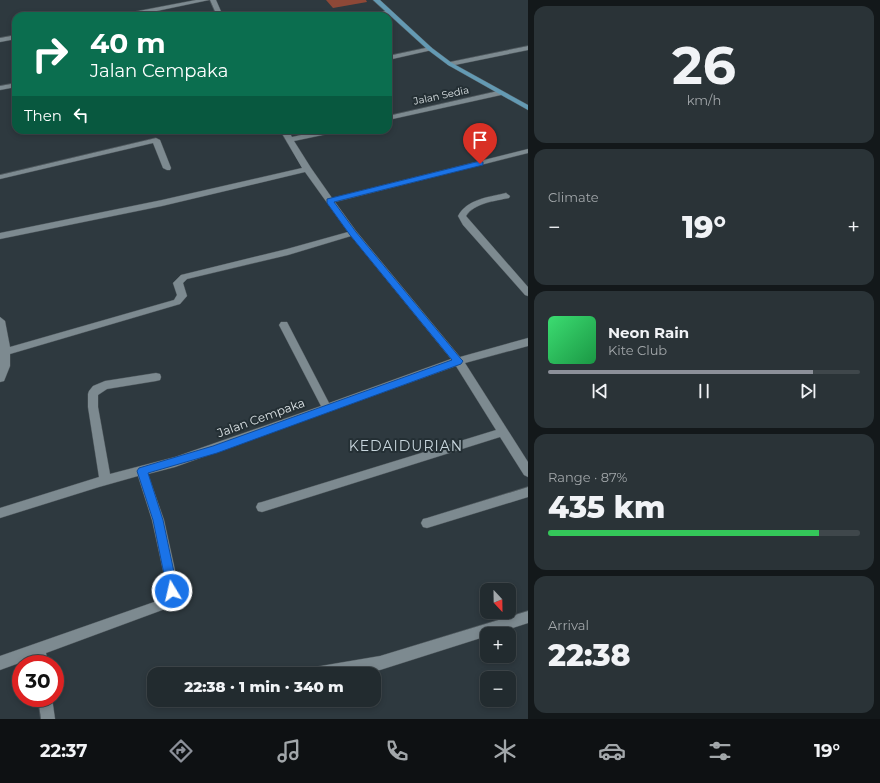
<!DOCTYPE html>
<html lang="en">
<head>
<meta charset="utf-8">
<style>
  :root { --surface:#222b2f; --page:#2a3337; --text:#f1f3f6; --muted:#a2a7aa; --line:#3f474b; --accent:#8c9099 }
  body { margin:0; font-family:Montserrat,sans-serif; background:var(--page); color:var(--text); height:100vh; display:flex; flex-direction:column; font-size:15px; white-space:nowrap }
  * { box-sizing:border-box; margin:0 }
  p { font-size:13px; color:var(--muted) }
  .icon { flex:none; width:22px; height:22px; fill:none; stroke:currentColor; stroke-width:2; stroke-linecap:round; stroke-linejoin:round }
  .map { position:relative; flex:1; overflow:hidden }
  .side { display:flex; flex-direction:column; gap:6px; padding:6px; background:#13181a; width:352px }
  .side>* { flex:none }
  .guide { position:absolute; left:12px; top:12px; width:380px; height:122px; border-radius:12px; box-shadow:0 2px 6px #0003,0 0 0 1px var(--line); background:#0b6e4f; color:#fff; overflow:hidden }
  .needle { width:26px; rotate:158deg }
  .tools { position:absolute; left:480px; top:583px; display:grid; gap:8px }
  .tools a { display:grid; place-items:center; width:36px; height:36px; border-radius:8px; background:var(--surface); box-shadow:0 2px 6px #0003,0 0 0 1px var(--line); font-size:20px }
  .speed { position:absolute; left:12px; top:655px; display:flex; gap:8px; font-size:20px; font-weight:700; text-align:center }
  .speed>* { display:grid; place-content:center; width:52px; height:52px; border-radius:50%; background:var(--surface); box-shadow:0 2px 6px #0003,0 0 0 1px var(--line); line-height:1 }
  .speed .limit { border:6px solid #d22; background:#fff; color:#111 }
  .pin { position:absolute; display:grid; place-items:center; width:34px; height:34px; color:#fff; margin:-41px -17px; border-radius:50% 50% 50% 0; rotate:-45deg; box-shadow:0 0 4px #0007 }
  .pin .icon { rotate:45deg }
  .me { position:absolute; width:44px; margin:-22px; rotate:351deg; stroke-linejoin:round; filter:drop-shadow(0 0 3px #0008) }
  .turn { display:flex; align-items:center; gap:14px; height:84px; padding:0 12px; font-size:18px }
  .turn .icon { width:52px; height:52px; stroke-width:2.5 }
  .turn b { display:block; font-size:28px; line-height:34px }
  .then { display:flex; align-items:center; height:38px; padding:0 12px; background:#0003; gap:8px; font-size:15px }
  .big { font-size:30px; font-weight:800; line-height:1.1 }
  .side .widget { flex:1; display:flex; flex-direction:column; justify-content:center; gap:6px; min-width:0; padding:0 14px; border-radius:12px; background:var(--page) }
  .side .dial { align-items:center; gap:0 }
  .dial b { font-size:52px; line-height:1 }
  .song { display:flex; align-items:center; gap:12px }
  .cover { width:48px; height:48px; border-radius:6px; background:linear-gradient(135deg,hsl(140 70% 55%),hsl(140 70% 35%)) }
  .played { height:4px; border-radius:2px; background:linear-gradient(90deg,var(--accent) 85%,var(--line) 85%) }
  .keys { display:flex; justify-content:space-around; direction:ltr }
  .heat { display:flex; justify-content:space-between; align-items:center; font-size:22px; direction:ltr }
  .charge { height:6px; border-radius:3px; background:linear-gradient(90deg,#34c759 87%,var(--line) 0) }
  .trip { position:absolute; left:147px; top:667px; width:234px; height:40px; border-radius:12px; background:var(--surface); box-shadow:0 2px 6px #0003,0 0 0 1px var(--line); font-weight:800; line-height:40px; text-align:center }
  .menu { display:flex; height:64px; justify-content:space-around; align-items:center; background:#0e1113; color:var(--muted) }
  .menu .icon { width:28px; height:28px }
  .menu .current { color:var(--accent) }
  .menu b { font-size:18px; color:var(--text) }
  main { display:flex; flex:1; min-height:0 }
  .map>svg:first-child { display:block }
  .green { fill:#8d4837 }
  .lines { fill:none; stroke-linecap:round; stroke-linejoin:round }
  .minor-casing { stroke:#4d565b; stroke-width:1 }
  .major-casing { stroke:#4d565b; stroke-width:1 }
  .minor { fill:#7d8a90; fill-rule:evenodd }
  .major { fill:#649ab3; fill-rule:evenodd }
  .route { fill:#1a73e8; stroke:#114b97 }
  .labels { text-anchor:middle; stroke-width:4; stroke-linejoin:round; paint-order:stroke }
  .far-street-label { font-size:10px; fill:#dbe2e5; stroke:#242f34 }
  .street-label { font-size:12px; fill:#dbe2e5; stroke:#242f34 }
  .quarter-label { font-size:14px; letter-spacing:1px; fill:#c8d6dd; stroke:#242f34 }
</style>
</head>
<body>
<main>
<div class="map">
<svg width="528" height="719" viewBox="0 0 528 719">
  <rect width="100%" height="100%" fill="#2e393f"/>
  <path class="green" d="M 326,0 L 366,0 L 367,2 L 333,8 Z"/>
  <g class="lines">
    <defs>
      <g id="minor">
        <path d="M 196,0 L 209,0 L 133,16 L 120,16 L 123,14 Z"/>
        <path d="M 210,0 L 216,0 L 223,16 L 217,16 Z"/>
        <path d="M 389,10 L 391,11 L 391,13 L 379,16 L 367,16 Z"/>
        <path d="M 16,35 L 16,39 L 0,42 L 0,38 Z"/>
        <path d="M 528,46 L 528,50 L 450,66 L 447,64 L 450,62 Z"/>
        <path d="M 430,47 L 432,48 L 432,50 L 388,60 L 388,56 Z"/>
        <path d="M 16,83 L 16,87 L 0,90 L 0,86 Z"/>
        <path d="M 498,91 L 502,93 L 501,95 L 388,120 L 388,116 Z"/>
        <path d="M 280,130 L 288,130 L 292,137 L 324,130 L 338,130 L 337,132 L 294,141 L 311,168 L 332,198 L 528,149 L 528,153 L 335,202 L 356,231 L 460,357 L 528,338 L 528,346 L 465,363 L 528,462 L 528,477 L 524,475 L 500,437 L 262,512 L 258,511 L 256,507 L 258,503 L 262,502 L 496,430 L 456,366 L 175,467 L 148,474 L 164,520 L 178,584 L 175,600 L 165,609 L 46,653 L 48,664 L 34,664 L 33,658 L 0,670 L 0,656 L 157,601 L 165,593 L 166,584 L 152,520 L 138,476 L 99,487 L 0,518 L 0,508 L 99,477 L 88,407 L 88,394 L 89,391 L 93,386 L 105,381 L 156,373 L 160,374 L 161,377 L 160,380 L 156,381 L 107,389 L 98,395 L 98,407 L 110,474 L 175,457 L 321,406 L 279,325 L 281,322 L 287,322 L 329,403 L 451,359 L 351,236 L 288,255 L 187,279 L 183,283 L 187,296 L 180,304 L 10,354 L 10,366 L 4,381 L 0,382 L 0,317 L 5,321 L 10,347 L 174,300 L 177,295 L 173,283 L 181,275 L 287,249 L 348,232 L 305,172 L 162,206 L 0,239 L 0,233 L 162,200 L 302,168 Z"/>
        <path d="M 156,138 L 160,140 L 171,168 L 170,170 L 167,170 L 163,168 L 153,143 L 0,179 L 0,175 Z"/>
        <path d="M 506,193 L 510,196 L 509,198 C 495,201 474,203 466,216 L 528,287 L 528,296 L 525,295 L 463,225 L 458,216 C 467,199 489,197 506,193 Z"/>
        <path d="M 528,487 L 528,497 L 427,528 L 423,527 L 421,523 L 423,519 L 427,518 Z"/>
        <path d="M 528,611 L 528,623 L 494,634 L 487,634 L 487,636 L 380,670 L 354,674 L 308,674 L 310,669 L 315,667 L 380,656 Z"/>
        <path d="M 38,698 L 52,698 L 55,719 L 41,719 Z"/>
      </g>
      <path id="major" d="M 373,0 L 380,0 L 432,48 L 452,63 L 528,105 L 528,110 L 448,65 L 428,50 Z"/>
    </defs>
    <use href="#minor" class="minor-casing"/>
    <use href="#major" class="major-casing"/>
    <use href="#minor" class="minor"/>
    <use href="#major" class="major"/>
  </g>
  <path class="route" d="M 480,161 L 483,162 L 483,165 L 334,202 L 356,232 L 461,359 L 463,361 L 461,364 L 217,453 L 148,473 L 163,520 L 178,591 L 177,594 L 172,596 L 168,594 L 153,520 L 137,471 L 139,468 L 213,446 L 452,360 L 350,235 L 327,203 L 327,199 Z"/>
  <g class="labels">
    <g class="far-street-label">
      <text transform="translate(441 95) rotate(-12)" y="4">Jalan Sedia</text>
    </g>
    <g class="street-label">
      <text transform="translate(261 418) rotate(-20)" y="4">Jalan Cempaka</text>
    </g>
    <g class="quarter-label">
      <text x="406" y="451">KEDAIDURIAN</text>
    </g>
  </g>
</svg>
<div class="tools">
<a><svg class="needle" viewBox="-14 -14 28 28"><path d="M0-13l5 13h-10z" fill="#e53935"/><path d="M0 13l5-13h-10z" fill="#a2a7aa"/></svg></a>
<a>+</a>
<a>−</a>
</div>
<div class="speed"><div class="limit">30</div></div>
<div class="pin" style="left:480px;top:164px;background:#d93025"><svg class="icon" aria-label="arrive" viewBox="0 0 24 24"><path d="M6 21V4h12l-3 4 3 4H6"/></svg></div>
<svg class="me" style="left:172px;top:591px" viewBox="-20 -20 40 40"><circle r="17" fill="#1a73e8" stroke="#fff" stroke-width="3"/><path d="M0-11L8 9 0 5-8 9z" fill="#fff"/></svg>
<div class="trip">22:38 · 1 min · 340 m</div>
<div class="guide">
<div class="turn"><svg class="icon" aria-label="right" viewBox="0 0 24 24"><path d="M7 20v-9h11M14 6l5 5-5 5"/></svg><div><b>40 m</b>Jalan Cempaka</div></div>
<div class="then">Then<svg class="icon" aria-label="left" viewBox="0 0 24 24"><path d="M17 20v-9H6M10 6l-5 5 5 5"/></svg></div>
</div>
</div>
<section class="side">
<div class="widget dial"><b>26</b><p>km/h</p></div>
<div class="widget"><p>Climate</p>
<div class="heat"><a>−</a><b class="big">19°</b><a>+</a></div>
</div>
<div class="widget">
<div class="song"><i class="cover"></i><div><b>Neon Rain</b><p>Kite Club</p></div></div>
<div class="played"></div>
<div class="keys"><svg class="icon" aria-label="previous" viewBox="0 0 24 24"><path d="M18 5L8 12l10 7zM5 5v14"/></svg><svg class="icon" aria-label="pause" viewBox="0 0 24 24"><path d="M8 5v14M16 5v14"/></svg><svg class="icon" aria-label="next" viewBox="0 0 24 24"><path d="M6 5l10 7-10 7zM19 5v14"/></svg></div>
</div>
<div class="widget"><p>Range · 87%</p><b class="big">435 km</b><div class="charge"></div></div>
<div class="widget"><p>Arrival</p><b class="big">22:38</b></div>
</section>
</main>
<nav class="menu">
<b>22:37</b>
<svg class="icon current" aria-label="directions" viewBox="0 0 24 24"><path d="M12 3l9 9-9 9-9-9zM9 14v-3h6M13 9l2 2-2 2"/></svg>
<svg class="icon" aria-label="music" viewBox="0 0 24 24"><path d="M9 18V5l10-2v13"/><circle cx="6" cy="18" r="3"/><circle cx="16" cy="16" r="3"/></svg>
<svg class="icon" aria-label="phone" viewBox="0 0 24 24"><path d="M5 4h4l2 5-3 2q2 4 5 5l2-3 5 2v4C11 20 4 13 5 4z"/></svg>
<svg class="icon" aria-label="climate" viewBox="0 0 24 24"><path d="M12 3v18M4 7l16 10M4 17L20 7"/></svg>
<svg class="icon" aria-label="car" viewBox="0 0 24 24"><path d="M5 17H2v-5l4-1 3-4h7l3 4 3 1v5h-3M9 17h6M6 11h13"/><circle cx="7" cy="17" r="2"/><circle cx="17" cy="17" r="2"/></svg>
<svg class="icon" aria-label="filters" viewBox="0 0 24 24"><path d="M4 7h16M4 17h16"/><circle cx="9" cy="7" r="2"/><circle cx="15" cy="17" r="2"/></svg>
<b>19°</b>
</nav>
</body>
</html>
